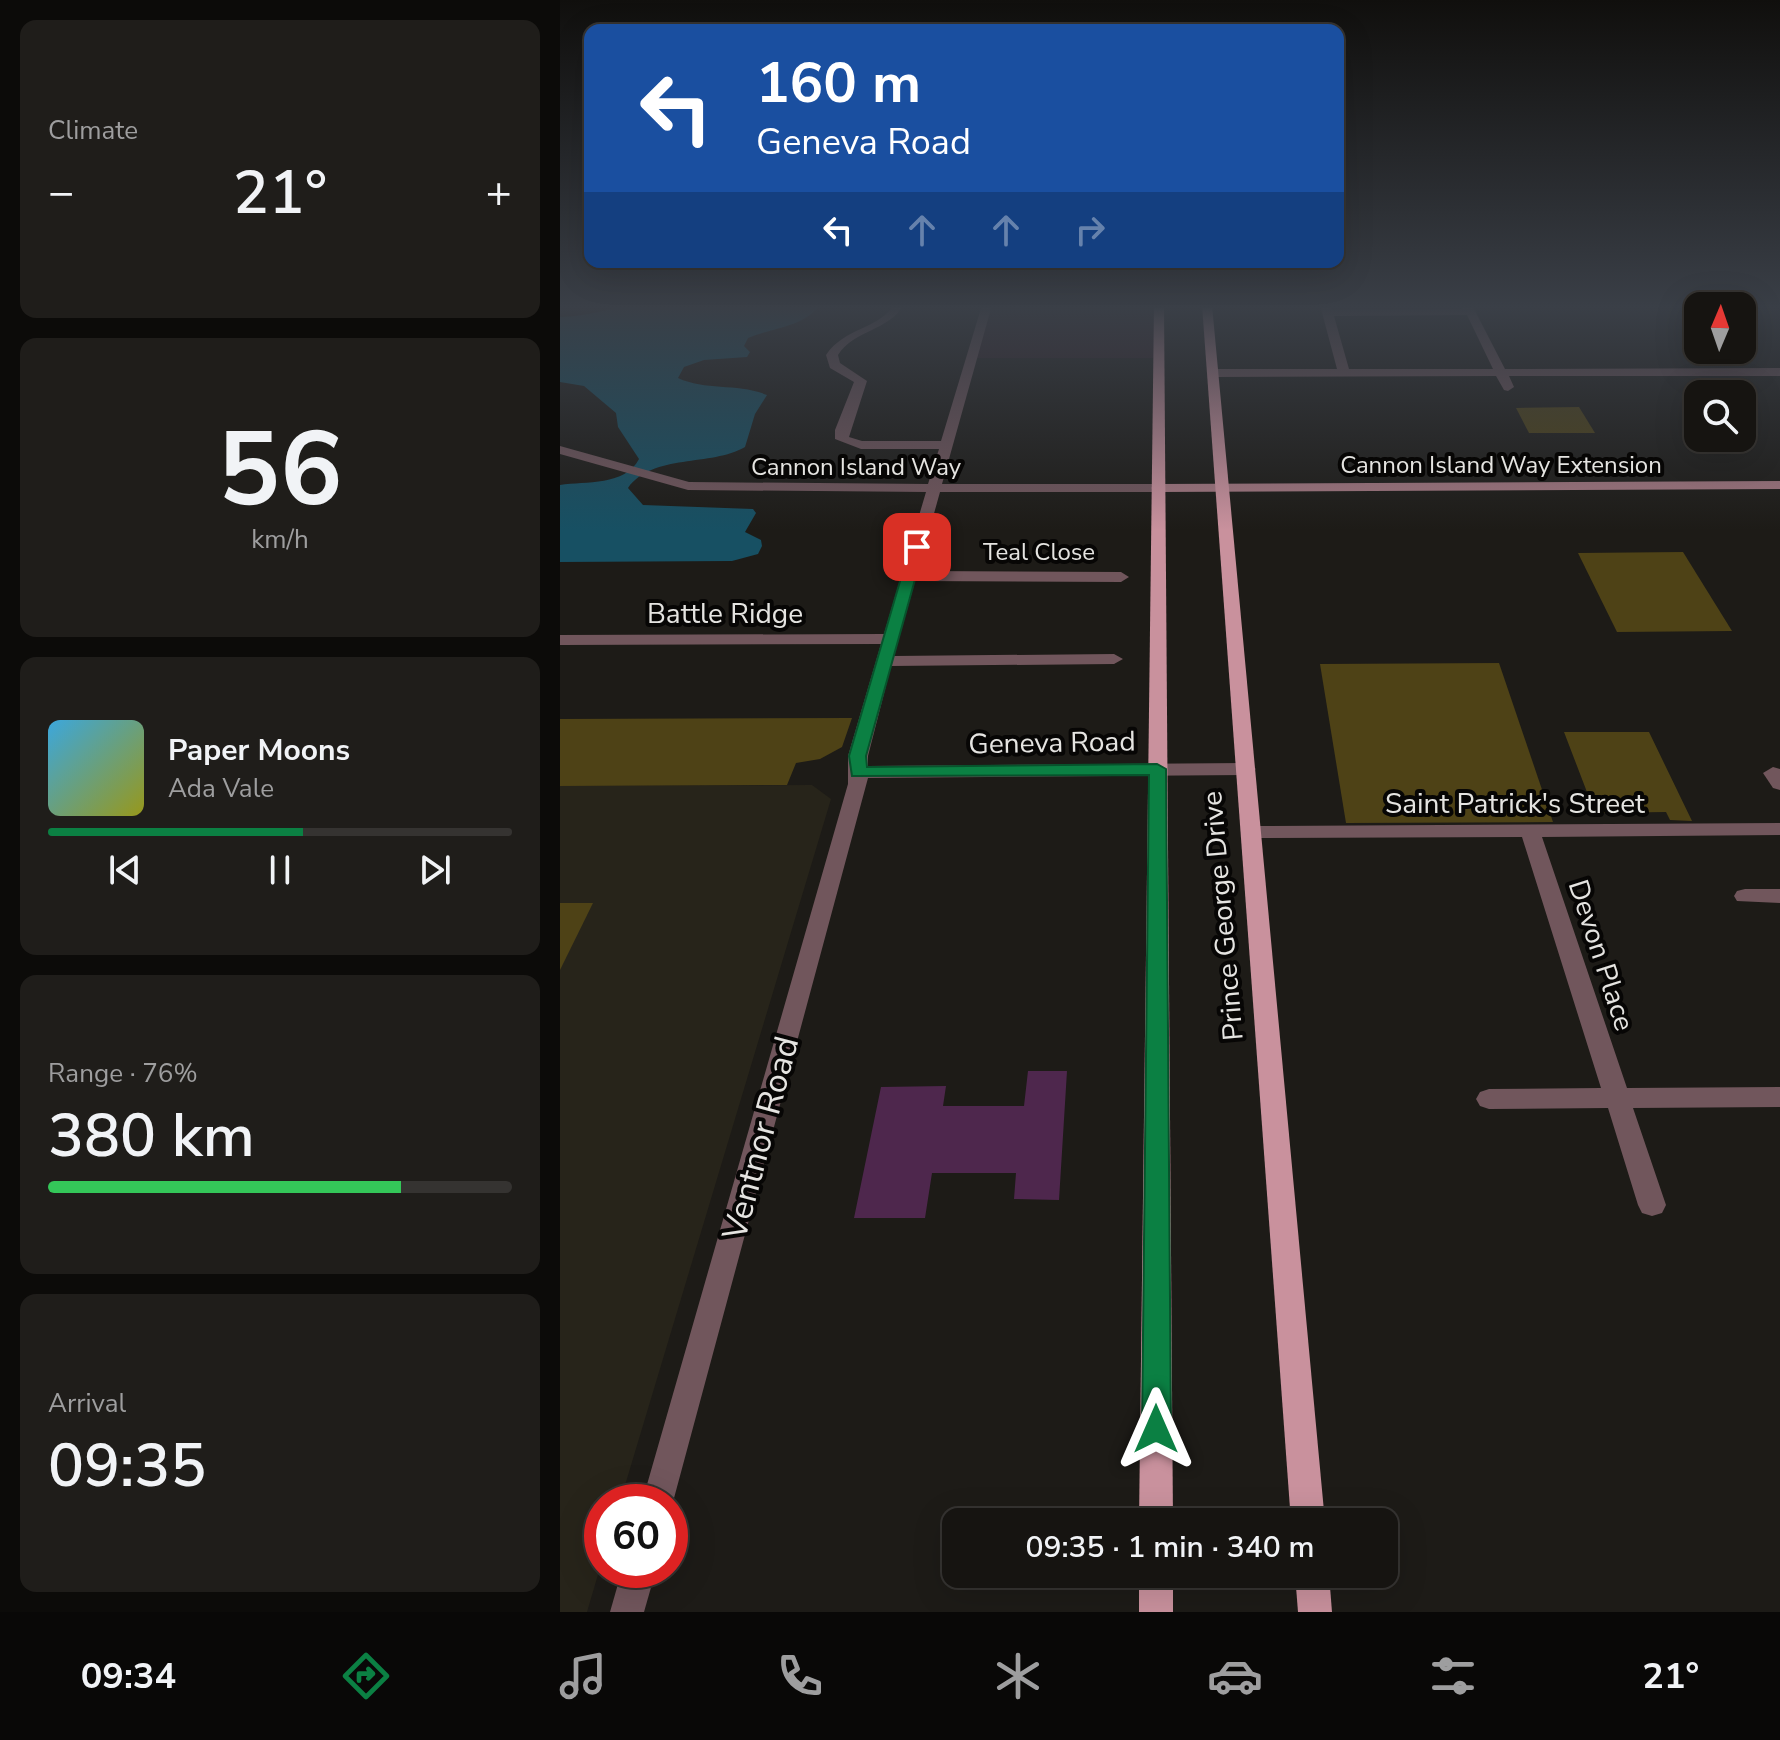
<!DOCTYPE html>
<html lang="en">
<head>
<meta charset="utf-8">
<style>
  :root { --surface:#161411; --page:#1f1d1a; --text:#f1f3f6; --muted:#9e9e9f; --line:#353331; --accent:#0b8043 }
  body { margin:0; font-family:"Nunito Sans",sans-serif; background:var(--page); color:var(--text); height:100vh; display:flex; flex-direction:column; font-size:30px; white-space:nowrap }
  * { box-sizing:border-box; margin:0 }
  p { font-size:26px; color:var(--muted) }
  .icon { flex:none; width:44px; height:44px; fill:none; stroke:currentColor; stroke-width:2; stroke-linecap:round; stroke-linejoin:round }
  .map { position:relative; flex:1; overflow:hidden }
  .sheet { display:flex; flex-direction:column; gap:20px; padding:20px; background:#0c0b09; width:560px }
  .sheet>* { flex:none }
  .guide { position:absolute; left:24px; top:24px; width:760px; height:244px; border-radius:16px; box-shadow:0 8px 32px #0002,0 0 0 2px var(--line); background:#1a4fa0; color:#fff; overflow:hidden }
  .needle { width:52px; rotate:2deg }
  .buttons { position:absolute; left:1124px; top:292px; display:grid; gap:16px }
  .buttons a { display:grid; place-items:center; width:72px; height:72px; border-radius:16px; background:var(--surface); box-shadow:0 8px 32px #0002,0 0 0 2px var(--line); font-size:40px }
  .speed { position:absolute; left:24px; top:1484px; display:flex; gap:16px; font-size:40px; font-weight:700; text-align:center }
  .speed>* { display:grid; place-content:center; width:104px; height:104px; border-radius:50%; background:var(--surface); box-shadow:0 8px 32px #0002,0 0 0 2px var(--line); line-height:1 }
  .speed .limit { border:12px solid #d22; background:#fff; color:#111 }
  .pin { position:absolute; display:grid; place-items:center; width:68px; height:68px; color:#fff; margin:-34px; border-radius:16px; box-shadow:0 4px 12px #0006 }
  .me { position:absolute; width:88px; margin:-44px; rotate:0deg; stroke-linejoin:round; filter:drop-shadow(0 0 6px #0008) }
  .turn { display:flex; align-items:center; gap:28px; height:168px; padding:0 40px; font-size:36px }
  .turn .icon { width:104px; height:104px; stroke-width:2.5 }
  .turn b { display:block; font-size:56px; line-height:68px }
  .lanes { display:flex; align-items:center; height:76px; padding:0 40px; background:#0003; justify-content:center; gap:40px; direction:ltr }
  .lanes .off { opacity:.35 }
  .big { font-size:60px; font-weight:600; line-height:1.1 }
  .sheet .card { flex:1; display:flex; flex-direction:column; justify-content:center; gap:12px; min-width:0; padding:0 28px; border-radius:16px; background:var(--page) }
  .sheet .dial { align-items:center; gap:0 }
  .dial b { font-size:104px; line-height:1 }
  .song { display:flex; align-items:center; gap:24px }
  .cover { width:96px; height:96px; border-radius:12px; background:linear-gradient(135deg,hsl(200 70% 55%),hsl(60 70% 35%)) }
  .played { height:8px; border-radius:4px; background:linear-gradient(90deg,var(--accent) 55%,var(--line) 55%) }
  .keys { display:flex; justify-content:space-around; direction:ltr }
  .heat { display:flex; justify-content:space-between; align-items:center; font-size:44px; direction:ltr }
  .charge { height:12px; border-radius:6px; background:linear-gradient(90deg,#34c759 76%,var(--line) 0) }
  .trip { position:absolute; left:382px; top:1508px; width:456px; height:80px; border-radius:16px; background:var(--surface); box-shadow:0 8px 32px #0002,0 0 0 2px var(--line); font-weight:600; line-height:80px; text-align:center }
  .tabs { display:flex; height:128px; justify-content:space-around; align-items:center; background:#090807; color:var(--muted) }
  .tabs .icon { width:56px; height:56px }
  .tabs .on { color:var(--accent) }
  .tabs b { font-size:36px; color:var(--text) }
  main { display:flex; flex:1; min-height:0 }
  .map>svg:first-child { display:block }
  .commercial { fill:#2f1c22 }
  .built { fill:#27241a }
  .green { fill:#4e4216 }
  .water { fill:#175063 }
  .building { fill:#4e274d }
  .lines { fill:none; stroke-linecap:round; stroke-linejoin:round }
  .street { fill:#71565c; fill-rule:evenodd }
  .secondary { fill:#a37780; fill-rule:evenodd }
  .primary { fill:#c9919d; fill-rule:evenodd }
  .route { fill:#0b8043; stroke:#07532c; stroke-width:2 }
  .labels { text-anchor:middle; stroke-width:8; stroke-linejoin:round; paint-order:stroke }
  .far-street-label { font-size:24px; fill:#e5e4e1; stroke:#070605 }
  .street-label { font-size:28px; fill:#e5e4e1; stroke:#070605 }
  .near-street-label { font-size:34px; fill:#e5e4e1; stroke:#070605 }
</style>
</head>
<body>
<main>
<section class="sheet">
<div class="card"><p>Climate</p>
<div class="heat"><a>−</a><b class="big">21°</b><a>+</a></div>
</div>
<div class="card dial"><b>56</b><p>km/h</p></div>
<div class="card">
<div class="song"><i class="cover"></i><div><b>Paper Moons</b><p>Ada Vale</p></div></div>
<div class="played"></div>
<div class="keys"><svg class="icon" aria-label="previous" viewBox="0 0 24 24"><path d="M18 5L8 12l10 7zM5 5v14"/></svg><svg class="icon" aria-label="pause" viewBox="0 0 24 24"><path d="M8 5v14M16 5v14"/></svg><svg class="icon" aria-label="next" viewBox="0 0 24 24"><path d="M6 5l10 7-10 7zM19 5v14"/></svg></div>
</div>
<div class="card"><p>Range · 76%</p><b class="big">380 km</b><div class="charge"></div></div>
<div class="card"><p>Arrival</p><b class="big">09:35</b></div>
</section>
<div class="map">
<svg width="1220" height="1612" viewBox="0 0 1220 1612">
  <rect width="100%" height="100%" fill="#1d1b17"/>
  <path class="commercial" d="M 427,305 L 599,305 L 598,358 L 411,358 Z"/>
  <path class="built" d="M 252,785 L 271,799 L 60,1502 L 42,1502 L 42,1561 L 27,1612 L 0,1612 L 0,786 Z"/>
  <g class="green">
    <path d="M 1019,407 L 1035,433 L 969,433 L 956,408 Z"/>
    <path d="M 1123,552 L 1172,631 L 1057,632 L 1018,553 Z"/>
    <path d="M 939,663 L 993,822 L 786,823 L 760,664 Z"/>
    <path d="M 292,718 L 282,747 L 260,759 L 236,763 L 227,785 L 0,786 L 0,719 Z"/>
    <path d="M 1004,732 L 1089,732 L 1132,821 L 1110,820 L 1106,812 L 1035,813 Z"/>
    <path d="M 0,903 L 33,903 L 0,970 Z"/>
  </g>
  <path class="water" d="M 74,305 L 260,305 C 242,328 214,327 188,338 L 184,346 L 190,352 L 187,357 L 144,360 L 124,367 L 118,378 C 146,391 178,383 207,395 L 195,414 L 185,447 C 151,467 93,453 68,488 L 83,505 L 193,509 L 196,513 L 185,532 L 201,540 L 202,546 L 198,554 L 172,561 L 0,562 L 0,485 C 26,481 65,486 79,459 L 58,427 L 56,413 L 24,386 L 0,382 L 0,317 C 26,317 49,308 74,305 Z"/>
  <path class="building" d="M 468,1071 L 507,1071 L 499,1200 L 454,1199 L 456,1173 L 372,1173 L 365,1218 L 294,1218 L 321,1087 L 386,1086 L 383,1106 L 464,1106 Z"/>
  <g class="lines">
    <g class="street">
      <path d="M 334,305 L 344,305 C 328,331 294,330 278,355 L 280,363 L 307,381 L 289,437 L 302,441 L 381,441 L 422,305 L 432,305 L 382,484 L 598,484 L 605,488 L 598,492 L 380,492 L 358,571 L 561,572 L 569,577 L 561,582 L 355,581 L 334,656 L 554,654 L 563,659 L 554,664 L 331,666 L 308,756 L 308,766 L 686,763 L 696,769 L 686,775 L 308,778 L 110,1513 L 110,1502 L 82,1502 L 288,784 L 288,756 L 321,644 L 0,645 L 0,635 L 324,634 L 366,492 L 128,490 L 0,454 L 0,446 L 129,482 L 368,484 L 379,449 L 301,449 L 275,439 L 275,430 L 294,382 L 270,368 L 266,355 C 285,327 317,330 334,305 Z"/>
      <path d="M 760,305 L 770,305 L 772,310 L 903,309 L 902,305 L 912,305 L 945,369 L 1220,368 L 1220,376 L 949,376 L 954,387 L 948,391 L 944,390 L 936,376 L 653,377 L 647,373 L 653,369 L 777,369 ZM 907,315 L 933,369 L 789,369 L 774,316 Z"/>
      <path d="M 1213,767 L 1220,769 L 1220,790 L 1213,788 L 1203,773 Z"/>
      <path d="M 1220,823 L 1220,835 L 982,837 L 1067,1088 L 1220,1087 L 1220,1107 L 1073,1108 L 1106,1205 L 1102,1213 L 1092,1216 L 1082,1213 L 1078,1205 L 1048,1108 L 929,1109 L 920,1106 L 916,1099 L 920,1092 L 929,1089 L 1041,1088 L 962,837 L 691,838 L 681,832 L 691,826 Z"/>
      <path d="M 1185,889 L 1220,889 L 1220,903 L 1177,901 L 1174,896 L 1177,891 Z"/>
      <path d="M 62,1570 L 96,1570 L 84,1612 L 50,1612 Z"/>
    </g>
    <path class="secondary" d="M 1220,481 L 1220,489 L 598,492 L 591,488 L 598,484 Z"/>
    <g class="primary">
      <path d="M 594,305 L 604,305 L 613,1522 L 579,1522 Z"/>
      <path d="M 642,305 L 652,305 L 765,1522 L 731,1522 Z"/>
      <rect x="579" y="1574" width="34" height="38"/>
      <path d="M 735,1574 L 769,1574 L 772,1612 L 738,1612 Z"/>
    </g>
  </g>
  <linearGradient id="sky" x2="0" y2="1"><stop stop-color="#100f0d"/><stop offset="0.58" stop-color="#3a3f47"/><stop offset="1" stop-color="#3a3f47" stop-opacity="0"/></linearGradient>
  <rect width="1220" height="530" fill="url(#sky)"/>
  <path class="route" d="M 357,543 L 364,547 L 306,756 L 307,767 L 597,764 L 606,769 L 611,1429 L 606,1439 L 596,1443 L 586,1439 L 582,1429 L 589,775 L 292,776 L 289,756 L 350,547 Z"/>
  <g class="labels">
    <g class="far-street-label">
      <text x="941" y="473">Cannon Island Way Extension</text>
      <text x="296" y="475">Cannon Island Way</text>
      <text x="479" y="560">Teal Close</text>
    </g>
    <g class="street-label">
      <text x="165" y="623">Battle Ridge</text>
      <text transform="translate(492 742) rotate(-1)" y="10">Geneva Road</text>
      <text x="955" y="813">Saint Patrick's Street</text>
      <text transform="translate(662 916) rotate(-95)" y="10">Prince George Drive</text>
      <text transform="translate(1042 955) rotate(72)" y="10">Devon Place</text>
    </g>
    <g class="near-street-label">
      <text transform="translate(200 1138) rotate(-75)" y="12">Ventnor Road</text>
    </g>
  </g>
</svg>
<div class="buttons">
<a><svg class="needle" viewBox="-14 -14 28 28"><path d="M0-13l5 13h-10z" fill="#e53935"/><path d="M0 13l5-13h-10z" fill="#9e9e9f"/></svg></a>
<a><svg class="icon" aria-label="search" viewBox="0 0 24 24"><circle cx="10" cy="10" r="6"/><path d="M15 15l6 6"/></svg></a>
</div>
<div class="speed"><div class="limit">60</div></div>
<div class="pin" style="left:357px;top:547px;background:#d93025"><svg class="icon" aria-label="arrive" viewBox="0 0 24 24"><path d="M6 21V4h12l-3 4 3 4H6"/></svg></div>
<svg class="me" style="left:596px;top:1429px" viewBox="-20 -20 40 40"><path d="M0-17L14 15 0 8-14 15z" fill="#0b8043" stroke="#fff" stroke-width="4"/></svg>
<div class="trip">09:35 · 1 min · 340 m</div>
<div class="guide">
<div class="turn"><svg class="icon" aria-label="left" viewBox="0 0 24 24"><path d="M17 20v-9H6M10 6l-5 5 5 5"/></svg><div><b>160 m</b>Geneva Road</div></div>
<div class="lanes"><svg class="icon" aria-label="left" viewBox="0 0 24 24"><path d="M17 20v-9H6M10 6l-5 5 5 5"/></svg><svg class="icon off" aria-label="ahead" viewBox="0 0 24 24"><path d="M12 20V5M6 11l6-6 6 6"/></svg><svg class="icon off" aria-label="ahead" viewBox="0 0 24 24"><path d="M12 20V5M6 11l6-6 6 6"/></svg><svg class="icon off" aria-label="right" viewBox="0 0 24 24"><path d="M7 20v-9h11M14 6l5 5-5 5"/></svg></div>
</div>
</div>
</main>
<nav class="tabs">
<b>09:34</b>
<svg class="icon on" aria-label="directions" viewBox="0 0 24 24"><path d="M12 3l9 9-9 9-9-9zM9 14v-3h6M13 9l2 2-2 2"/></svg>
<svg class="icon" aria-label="music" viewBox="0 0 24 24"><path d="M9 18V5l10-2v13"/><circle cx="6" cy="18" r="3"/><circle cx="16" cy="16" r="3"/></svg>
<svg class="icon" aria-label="phone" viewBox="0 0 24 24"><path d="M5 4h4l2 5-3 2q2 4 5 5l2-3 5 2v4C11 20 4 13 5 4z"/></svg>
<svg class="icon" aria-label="climate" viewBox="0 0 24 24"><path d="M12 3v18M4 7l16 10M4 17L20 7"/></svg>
<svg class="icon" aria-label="car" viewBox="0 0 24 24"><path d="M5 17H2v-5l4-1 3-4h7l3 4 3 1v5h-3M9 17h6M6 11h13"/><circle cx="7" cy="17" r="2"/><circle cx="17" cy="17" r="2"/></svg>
<svg class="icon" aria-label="filters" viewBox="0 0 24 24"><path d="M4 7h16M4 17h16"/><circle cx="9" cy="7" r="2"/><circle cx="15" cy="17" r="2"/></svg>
<b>21°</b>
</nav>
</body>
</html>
